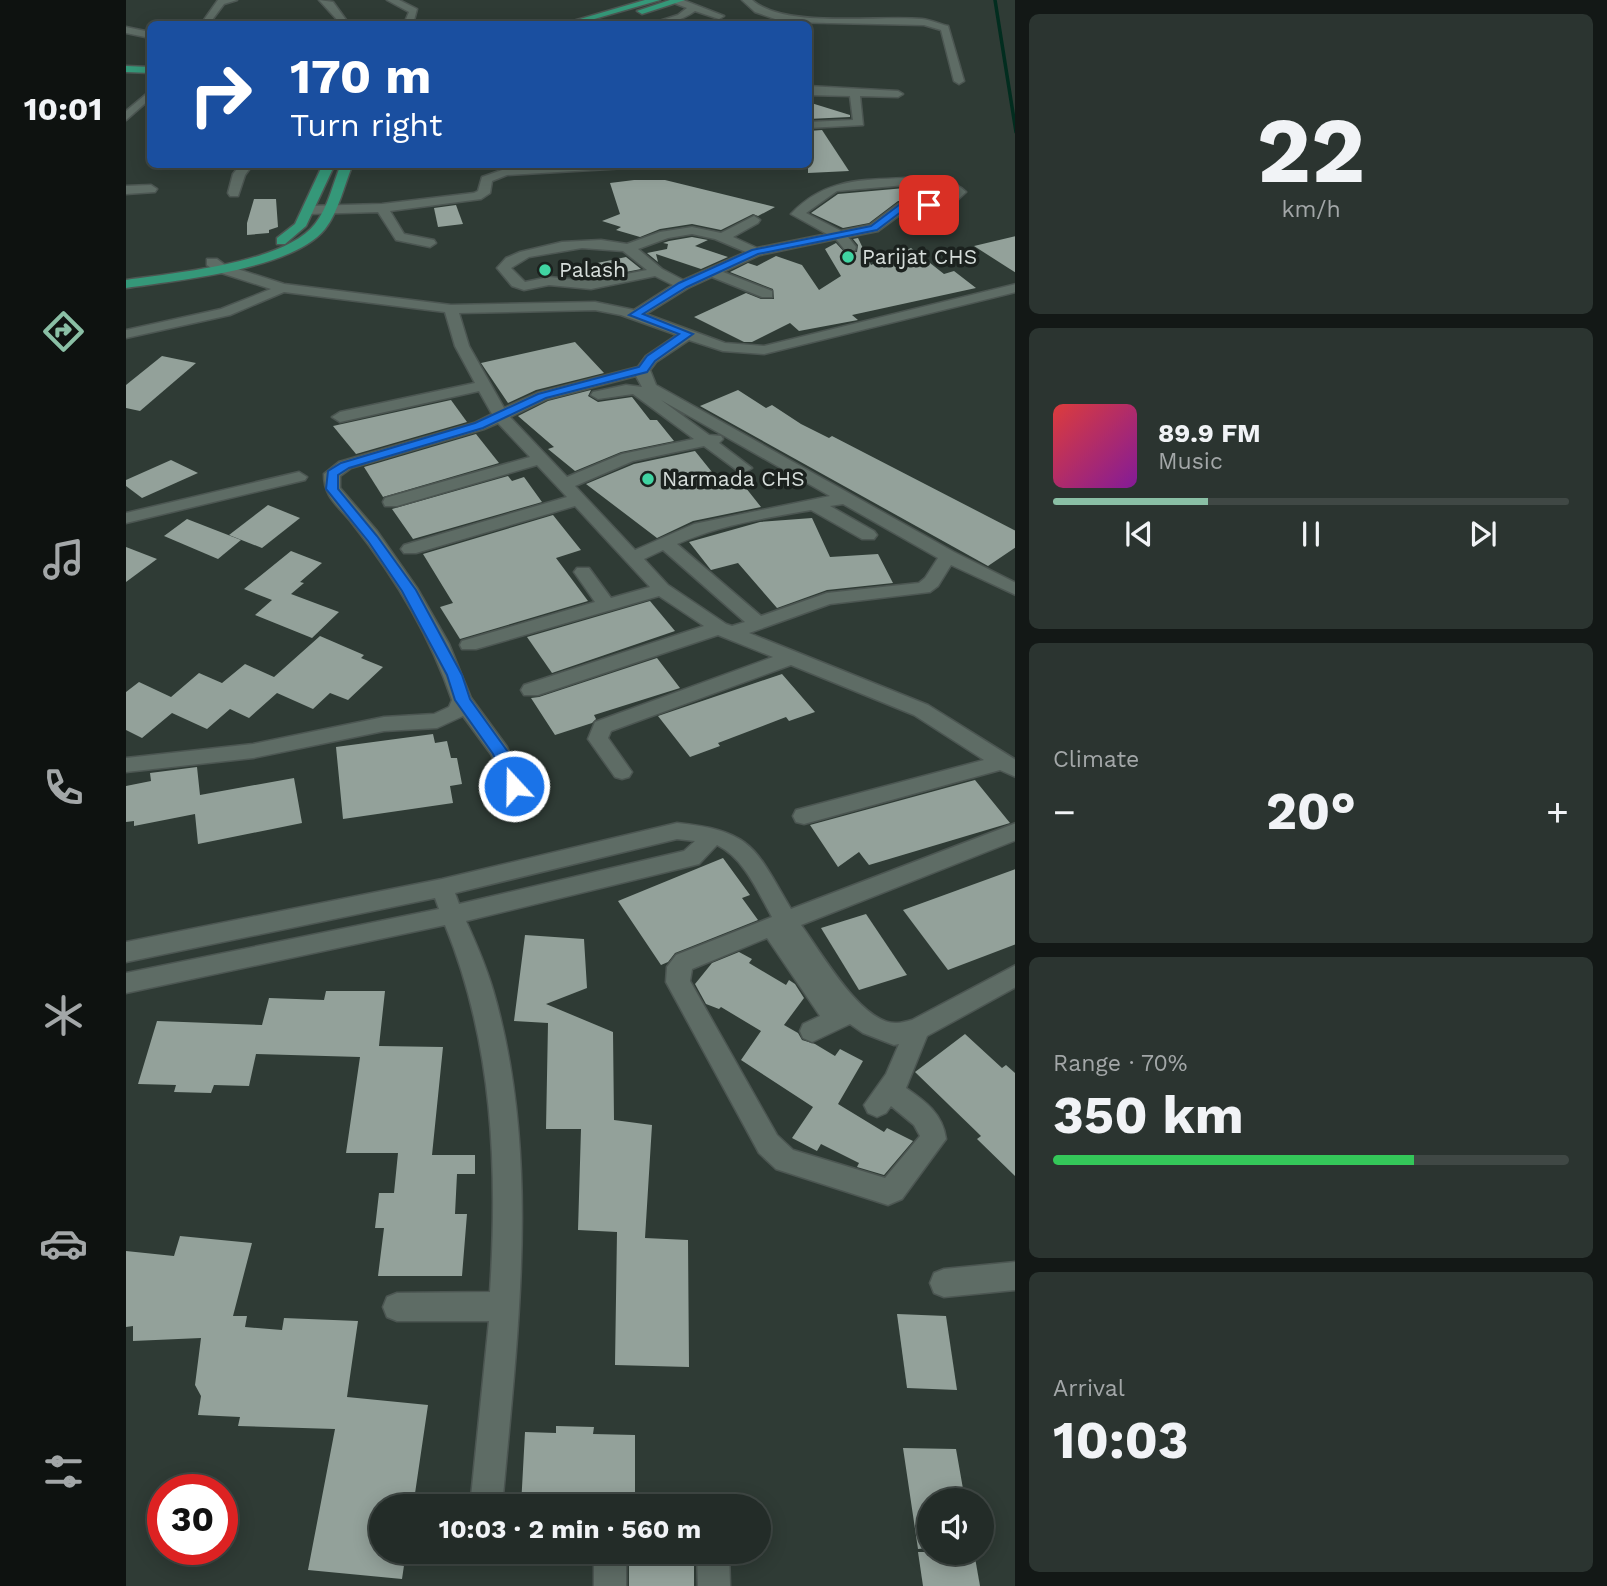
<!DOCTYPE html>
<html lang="en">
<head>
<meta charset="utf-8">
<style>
  :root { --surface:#232c28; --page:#2b3430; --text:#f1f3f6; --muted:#a3a7a8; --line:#404845; --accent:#8abfa5 }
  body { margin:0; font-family:"Work Sans",sans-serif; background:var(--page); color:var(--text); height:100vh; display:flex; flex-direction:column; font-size:26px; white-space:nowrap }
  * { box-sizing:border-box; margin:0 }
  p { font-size:23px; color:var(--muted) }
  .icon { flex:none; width:38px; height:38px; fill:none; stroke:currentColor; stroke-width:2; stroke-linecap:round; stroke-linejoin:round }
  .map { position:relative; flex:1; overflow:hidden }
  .sheet { display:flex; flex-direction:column; gap:14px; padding:14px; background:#131816; width:592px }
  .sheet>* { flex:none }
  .guide { position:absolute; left:21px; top:21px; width:665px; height:147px; border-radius:10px; box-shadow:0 4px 18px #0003,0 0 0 2px var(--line); background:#1a4fa0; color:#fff; overflow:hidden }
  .buttons { position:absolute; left:791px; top:1488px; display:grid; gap:14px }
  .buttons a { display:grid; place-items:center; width:77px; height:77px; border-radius:50%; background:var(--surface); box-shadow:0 4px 18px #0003,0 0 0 2px var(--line); font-size:35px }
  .speed { position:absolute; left:21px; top:1474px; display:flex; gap:14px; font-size:35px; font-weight:700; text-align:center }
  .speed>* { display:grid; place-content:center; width:91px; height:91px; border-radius:50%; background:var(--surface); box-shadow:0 4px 18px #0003,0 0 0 2px var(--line); line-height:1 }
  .speed .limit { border:10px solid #d22; background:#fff; color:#111 }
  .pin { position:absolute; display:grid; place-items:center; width:60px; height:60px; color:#fff; margin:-30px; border-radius:14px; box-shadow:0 4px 10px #0006 }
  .me { position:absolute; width:77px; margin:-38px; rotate:339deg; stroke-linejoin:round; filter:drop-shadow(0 0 5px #0008) }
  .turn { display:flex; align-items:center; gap:24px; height:147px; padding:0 28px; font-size:32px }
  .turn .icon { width:91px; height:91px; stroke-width:2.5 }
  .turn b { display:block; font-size:49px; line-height:60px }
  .big { font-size:52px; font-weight:700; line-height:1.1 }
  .sheet .tile { flex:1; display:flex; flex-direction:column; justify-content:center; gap:10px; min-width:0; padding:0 24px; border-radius:10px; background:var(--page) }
  .sheet .dial { align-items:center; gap:0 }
  .dial b { font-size:91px; line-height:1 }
  .song { display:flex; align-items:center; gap:21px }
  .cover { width:84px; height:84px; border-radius:10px; background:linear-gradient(135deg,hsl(0 70% 55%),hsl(290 70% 35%)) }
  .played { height:7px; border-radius:4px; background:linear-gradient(90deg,var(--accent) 30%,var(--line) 30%) }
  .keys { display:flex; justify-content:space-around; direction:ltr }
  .heat { display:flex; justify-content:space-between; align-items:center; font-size:38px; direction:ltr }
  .charge { height:10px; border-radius:5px; background:linear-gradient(90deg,#34c759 70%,var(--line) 0) }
  .trip { position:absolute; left:243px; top:1494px; width:402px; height:70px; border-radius:35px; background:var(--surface); box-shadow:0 4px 18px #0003,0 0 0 2px var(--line); font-weight:700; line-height:70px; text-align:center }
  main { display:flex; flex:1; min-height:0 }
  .dock { display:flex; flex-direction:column; width:126px; justify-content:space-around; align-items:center; background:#0e1210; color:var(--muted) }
  .dock .icon { width:49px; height:49px }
  .dock .on { color:var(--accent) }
  .dock b { font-size:32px; color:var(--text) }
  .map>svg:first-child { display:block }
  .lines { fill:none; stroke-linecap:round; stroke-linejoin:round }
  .stream { stroke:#022d1f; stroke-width:3.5 }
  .building { fill:#93a19a }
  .minor-casing { stroke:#4c5652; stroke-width:3 }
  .major-casing { stroke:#4c5652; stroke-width:3 }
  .minor { fill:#5e6c65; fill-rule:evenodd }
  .major { fill:#359879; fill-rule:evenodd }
  .route { fill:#1a73e8; stroke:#114b97; stroke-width:2 }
  .poi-dot { fill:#40d4a2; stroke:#1b211e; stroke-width:2.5 }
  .labels { text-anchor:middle; stroke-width:7; stroke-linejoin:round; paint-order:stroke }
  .far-poi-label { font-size:21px; fill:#d6ddda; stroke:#1b211e; text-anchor:start }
</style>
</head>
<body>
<main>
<nav class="dock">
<b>10:01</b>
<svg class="icon on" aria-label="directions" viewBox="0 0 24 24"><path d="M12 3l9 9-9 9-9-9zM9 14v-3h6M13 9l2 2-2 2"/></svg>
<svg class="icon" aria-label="music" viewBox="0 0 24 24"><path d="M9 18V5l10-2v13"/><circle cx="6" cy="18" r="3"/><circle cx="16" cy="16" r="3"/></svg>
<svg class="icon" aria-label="phone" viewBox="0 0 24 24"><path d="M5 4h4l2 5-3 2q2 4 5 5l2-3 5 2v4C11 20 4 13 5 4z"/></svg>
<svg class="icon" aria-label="climate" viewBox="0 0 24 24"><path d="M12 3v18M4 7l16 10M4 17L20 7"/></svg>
<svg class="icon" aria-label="car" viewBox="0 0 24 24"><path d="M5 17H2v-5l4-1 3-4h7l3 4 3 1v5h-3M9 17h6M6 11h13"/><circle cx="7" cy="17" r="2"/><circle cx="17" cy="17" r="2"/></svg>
<svg class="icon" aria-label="filters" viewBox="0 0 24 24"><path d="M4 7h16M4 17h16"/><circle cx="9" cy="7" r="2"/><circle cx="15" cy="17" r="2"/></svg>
</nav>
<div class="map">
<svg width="890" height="1586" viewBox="0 0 890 1586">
  <rect width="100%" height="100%" fill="#2f3b35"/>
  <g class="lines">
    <path class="stream" d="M 869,0 L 890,132"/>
  </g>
  <g class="building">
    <path d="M 682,102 L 724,115 L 724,117 L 682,119 Z"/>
    <path d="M 696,130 L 723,171 L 682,173 L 682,131 Z"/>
    <path d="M 508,180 L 539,180 L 649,207 L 632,216 L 627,214 L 595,230 L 566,224 L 534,229 L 514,237 L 490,230 L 495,227 L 476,221 L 494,214 L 484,183 Z"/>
    <path d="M 779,188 L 811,190 L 820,194 L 813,200 L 772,201 L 743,223 L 717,228 L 685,213 L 712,194 Z"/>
    <path d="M 128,199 L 150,199 L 152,227 L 143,230 L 143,233 L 121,235 L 121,223 Z"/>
    <path d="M 330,205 L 337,224 L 312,227 L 308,208 Z"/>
    <path d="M 890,236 L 890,273 L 848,246 Z"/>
    <path d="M 566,237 L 582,240 L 569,246 L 602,257 L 575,269 L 530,254 L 532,262 L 521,253 L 541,249 L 542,244 L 537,243 L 543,241 Z"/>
    <path d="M 732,238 L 745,265 L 785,248 L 818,274 L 828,271 L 850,288 L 726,315 L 732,320 L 673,331 L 664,323 L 626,342 L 618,342 L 568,317 L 620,293 L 635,299 L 648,299 L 647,289 L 604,272 L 622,263 L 631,266 L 650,256 L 676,265 L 693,290 L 715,276 L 699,249 L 710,243 L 719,253 L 731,252 L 732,245 L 727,239 Z"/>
    <path d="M 500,257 L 515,269 L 469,278 L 457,266 Z"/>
    <path d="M 449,342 L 478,373 L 410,390 L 382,403 L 355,363 Z"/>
    <path d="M 36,356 L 70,363 L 14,411 L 0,408 L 0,385 Z"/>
    <path d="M 465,390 L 462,396 L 472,402 L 506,397 L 524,420 L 531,420 L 548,441 L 495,452 L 449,471 L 422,449 L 428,447 L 392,416 L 422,401 Z"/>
    <path d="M 612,390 L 640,408 L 646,405 L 675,424 L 703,438 L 706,436 L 890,531 L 890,547 L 862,566 L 574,406 Z"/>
    <path d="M 325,400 L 341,422 L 230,454 L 207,426 Z"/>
    <path d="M 350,434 L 373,463 L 257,497 L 238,467 Z"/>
    <path d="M 569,451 L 594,482 L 612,478 L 635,507 L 567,521 L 531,538 L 460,484 L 508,464 Z"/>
    <path d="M 45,460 L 72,473 L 16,498 L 0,486 L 0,480 Z"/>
    <path d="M 382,476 L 386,481 L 398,477 L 416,502 L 287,539 L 266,509 Z"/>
    <path d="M 142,505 L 174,518 L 136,548 L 103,535 Z"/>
    <path d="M 427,515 L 455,550 L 430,558 L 462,601 L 334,639 L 314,607 L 327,603 L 297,554 Z"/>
    <path d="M 686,518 L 704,557 L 752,554 L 767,583 L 701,590 L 651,608 L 612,563 L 585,570 L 563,542 L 634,522 Z"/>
    <path d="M 61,519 L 115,540 L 92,559 L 38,536 Z"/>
    <path d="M 0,547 L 31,559 L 0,582 Z"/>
    <path d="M 165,551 L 196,563 L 174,582 L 178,583 L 165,594 L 213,612 L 186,638 L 129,615 L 146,600 L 118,589 Z"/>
    <path d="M 524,601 L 549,631 L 426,673 L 401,637 Z"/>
    <path d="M 194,636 L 238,655 L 235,658 L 257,667 L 222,700 L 204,693 L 187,709 L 151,693 L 123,718 L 104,709 L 81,729 L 46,713 L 16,738 L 0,730 L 0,692 L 13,682 L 45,697 L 73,673 L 96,683 L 119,664 L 148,677 Z"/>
    <path d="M 531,658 L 554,688 L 468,715 L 470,719 L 466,723 L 429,735 L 405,698 L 413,697 Z"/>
    <path d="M 656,674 L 689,712 L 663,721 L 660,717 L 592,743 L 594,746 L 564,757 L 532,716 Z"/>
    <path d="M 307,734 L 309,743 L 321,741 L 325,758 L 331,758 L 336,784 L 324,786 L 327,803 L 217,819 L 210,747 Z"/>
    <path d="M 71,767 L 74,795 L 168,778 L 176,823 L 72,844 L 69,814 L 8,826 L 8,821 L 0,822 L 0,786 L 25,781 L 24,773 Z"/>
    <path d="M 849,780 L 884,823 L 743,865 L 733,852 L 712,867 L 684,825 Z"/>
    <path d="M 597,858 L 624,895 L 616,898 L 632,920 L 549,953 L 542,962 L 535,965 L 492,901 Z"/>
    <path d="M 890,869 L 890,944 L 822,970 L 777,910 Z"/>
    <path d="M 740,914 L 781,975 L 733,990 L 695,928 Z"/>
    <path d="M 399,935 L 458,939 L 461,988 L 420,1004 L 487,1032 L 488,1120 L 526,1125 L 519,1238 L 562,1240 L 563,1367 L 489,1365 L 491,1232 L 452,1230 L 455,1129 L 420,1129 L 422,1023 L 388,1021 Z"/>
    <path d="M 613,952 L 626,959 L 623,963 L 660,985 L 663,980 L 669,984 L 678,998 L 658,1025 L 672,1033 L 676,1040 L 689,1044 L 709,1056 L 714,1049 L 737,1061 L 712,1104 L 758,1132 L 761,1128 L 787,1141 L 758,1175 L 731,1167 L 733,1163 L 695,1144 L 691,1151 L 666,1138 L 687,1107 L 615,1060 L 635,1031 L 595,1007 L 593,1009 L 580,1004 L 569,984 L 586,963 Z"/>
    <path d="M 200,991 L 259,991 L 253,1046 L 317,1047 L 306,1155 L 349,1155 L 349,1174 L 331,1174 L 329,1214 L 341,1214 L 336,1276 L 252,1276 L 258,1228 L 249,1228 L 253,1193 L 268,1193 L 272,1153 L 220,1153 L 234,1057 L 130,1054 L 123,1086 L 88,1085 L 85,1093 L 48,1092 L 50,1085 L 12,1084 L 31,1021 L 136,1025 L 143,998 L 198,1000 Z"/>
    <path d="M 839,1034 L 876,1068 L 880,1065 L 890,1074 L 890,1177 L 851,1139 L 855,1136 L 789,1072 Z"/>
    <path d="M 54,1236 L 126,1243 L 107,1316 L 121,1316 L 119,1327 L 156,1330 L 158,1318 L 232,1321 L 221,1397 L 302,1405 L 287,1507 L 256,1507 L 256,1552 L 280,1552 L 276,1579 L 182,1570 L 209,1429 L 112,1426 L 114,1417 L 72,1415 L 75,1396 L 69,1385 L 75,1338 L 7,1341 L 7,1326 L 0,1327 L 0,1251 L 48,1256 Z"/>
    <path d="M 771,1314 L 820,1316 L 831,1390 L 781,1388 Z"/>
    <path d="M 430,1426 L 468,1427 L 467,1434 L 509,1435 L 509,1507 L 395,1506 L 399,1432 L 430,1433 Z"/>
    <path d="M 777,1448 L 830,1449 L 839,1500 L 803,1500 L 803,1548 L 792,1549 Z"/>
    <rect x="503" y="1552" width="65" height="34"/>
    <path d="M 792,1552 L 848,1552 L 854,1586 L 797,1586 Z"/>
  </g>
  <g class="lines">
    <defs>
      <g id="minor">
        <path d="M 92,0 L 111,0 L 98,4 L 83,24 L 75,24 Z"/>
        <path d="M 193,0 L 207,2 L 223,24 L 215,24 Z"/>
        <path d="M 261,0 L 273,0 L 291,9 L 287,24 L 278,24 L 283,12 Z"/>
        <path d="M 547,0 L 557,0 L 598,16 L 593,19 L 569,11 C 555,21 541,24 524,24 L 552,15 L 561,8 L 548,3 Z"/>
        <path d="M 616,0 L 626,0 C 659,29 752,15 796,19 C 805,20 814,24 822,26 L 838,81 L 833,84 L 828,81 L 815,30 L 798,25 L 658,22 L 629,12 Z"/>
        <path d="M 0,27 L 24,32 L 24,38 L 0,33 Z"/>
        <path d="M 682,86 L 772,91 L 777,94 L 772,97 L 734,96 L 737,125 L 682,128 L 682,122 L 727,120 L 724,96 L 682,95 Z"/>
        <path d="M 24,91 L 24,99 L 0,120 L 0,111 Z"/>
        <path d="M 115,164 L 127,164 L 119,175 L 112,196 L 104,196 L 102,193 L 107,174 Z"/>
        <path d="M 448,164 L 521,164 L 516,167 L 381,175 L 366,181 L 364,193 L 355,199 L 264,211 L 278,234 L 308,240 L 310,243 L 304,247 L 270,240 L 252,212 L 182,214 L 176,210 L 182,206 L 256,204 L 348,193 L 352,191 L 356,177 L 379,169 Z"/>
        <path d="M 779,178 C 800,178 825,177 840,192 L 823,208 L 779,211 L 752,231 L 722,237 L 730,247 L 729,250 L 719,250 L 710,239 L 634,255 L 597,272 L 646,291 L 646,297 L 636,297 L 586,277 L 562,288 L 520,314 L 599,343 L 638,346 L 890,284 L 890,292 L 638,354 L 597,351 L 563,340 L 530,362 L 524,370 L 530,385 L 828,552 L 890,583 L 890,595 L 825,565 L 812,586 L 804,592 L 704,604 L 623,633 L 802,705 L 890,760 L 890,777 L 874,770 L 678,824 L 670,822 L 667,816 L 670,810 L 858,760 L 788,715 L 665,665 L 485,731 L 482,738 L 506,772 L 503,777 L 496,779 L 489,777 L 462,739 L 469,722 L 647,657 L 592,635 L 412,695 L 398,695 L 395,690 L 398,685 L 578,626 L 533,596 L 350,649 L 336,649 L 334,645 L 336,641 L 469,602 L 448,572 L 451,568 L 463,568 L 485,598 L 524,587 L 449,506 L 290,553 L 278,553 L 275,549 L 278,545 L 441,497 L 411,465 L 271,506 L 259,506 L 257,502 L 259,498 L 404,457 L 372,423 L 358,429 L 225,468 L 214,476 L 214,488 L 251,531 L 291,588 L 323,644 L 345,698 L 381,747 L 398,786 L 395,791 L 388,794 L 381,791 L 365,754 L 337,716 L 311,728 L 258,731 L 127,758 L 0,772 L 0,758 L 127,744 L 258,717 L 308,714 L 323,707 L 326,700 C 304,635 269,577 226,523 C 212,505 198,498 198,474 L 213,462 L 348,423 L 366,414 L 353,391 L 214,422 L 206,417 L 214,412 L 349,383 L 329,346 L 319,312 L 158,292 L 104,315 L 0,338 L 0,330 L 95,309 L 145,289 L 89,271 L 81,265 L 81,259 L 91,259 L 99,265 L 158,284 L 325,305 L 469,302 L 508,310 L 547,285 L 529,276 L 465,289 L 423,285 L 398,290 L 386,286 L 371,268 L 380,258 L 394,252 L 436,242 L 475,240 L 501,244 L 534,232 L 566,227 L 595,233 L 628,216 L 634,220 L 632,223 L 607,237 L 631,248 L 701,234 L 665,214 C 698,179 734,180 779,178 ZM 779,185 L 812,187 L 826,192 L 816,202 L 772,204 L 744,225 L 715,231 L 680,213 L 711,191 ZM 566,234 L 589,239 L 620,252 L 557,280 L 536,269 L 512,249 L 542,238 ZM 456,248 L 497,251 L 521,270 L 465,281 L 423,277 L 399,282 L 385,268 L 403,257 ZM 469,310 L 495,315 L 551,335 L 520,356 L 512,367 L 411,393 L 378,408 L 343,346 L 333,313 ZM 510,376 L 516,387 L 500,385 L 467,392 L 465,395 L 472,399 L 507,394 L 568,439 L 496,454 L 441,477 L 384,417 L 421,399 ZM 535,400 L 704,496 L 568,524 L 509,550 L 449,486 L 507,461 L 578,446 L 612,471 L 618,473 L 626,468 L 593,443 L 597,439 L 595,436 L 583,435 ZM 717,504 L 812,558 L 799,578 L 793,583 L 701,593 L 635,616 L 551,544 C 594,525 639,518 685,510 L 736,539 L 748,539 L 751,535 L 748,531 L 704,506 ZM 537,550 L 619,622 L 606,626 L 600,624 L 542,585 L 518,559 Z"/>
        <path d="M 25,185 L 31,189 L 29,192 L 0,194 L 0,186 Z"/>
        <path d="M 173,472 L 181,477 L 179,480 L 0,523 L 0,513 Z"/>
        <path d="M 551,823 C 627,831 629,848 665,909 L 890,823 L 890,840 L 675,925 C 694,950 735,1024 770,1023 C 775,1023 781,1021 786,1020 L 890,965 L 890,987 L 801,1036 L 780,1088 C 799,1101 817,1114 820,1139 L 776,1199 L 762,1205 L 650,1169 L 633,1153 L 540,982 L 541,967 L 550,955 L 646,917 C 632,892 618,858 591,845 L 573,864 L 565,866 L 340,921 C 350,943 360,966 367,990 C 416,1157 391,1337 376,1507 L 344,1507 L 363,1321 L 271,1321 L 261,1317 L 257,1307 L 261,1297 L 271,1293 L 364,1292 C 372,1167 367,1043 319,925 L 0,993 L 0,973 L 313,909 L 309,898 L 0,962 L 0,942 L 316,879 ZM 551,839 L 569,841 L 558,851 L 333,904 L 329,893 ZM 641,938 L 694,1016 L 677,1024 L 674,1031 L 677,1038 L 686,1042 L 724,1024 L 737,1033 L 768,1045 L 773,1044 L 760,1074 L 738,1105 L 742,1113 L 751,1117 L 760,1113 L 765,1106 L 788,1125 L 794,1136 L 759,1178 L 667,1150 L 651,1135 L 564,981 L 566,969 Z"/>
        <path d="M 890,1262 L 890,1290 L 818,1297 L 808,1293 L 804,1283 L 808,1273 L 818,1269 Z"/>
        <rect x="468" y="1552" width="32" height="34"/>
        <path d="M 571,1552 L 603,1552 L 604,1586 L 572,1586 Z"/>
      </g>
      <g id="major">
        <path d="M 519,0 L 534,0 L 451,24 L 437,24 Z"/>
        <path d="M 544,0 L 559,0 L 516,14 L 511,11 Z"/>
        <path d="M 0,66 L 24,67 L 24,73 L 0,72 Z"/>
        <path d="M 197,164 L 209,164 L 180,226 L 159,244 L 151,244 L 151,238 L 169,224 Z"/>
        <path d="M 215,164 L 227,164 C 218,185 213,211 199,229 C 166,270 51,280 0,288 L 0,280 C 48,273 159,263 189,224 C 202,208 207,183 215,164 Z"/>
      </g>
    </defs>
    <use href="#minor" class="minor-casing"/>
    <use href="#major" class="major-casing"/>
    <use href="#minor" class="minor"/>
    <use href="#major" class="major"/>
  </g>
  <path class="route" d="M 803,202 L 808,205 L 806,207 L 779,209 L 751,230 L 632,254 L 561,287 L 517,314 L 567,334 L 529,361 L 521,372 L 420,398 L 357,428 L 223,468 L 212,475 L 212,489 L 251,536 L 290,590 L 336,675 L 344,699 L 382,752 L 396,786 L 388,792 L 382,791 L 367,754 L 329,700 L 321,675 L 276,591 L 242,541 L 200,489 L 202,471 L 215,463 L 349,423 L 412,394 L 513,367 L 521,356 L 553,334 L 503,315 L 553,283 L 626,250 L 745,226 L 773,205 Z"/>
  <g class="poi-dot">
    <circle cx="722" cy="257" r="7"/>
    <circle cx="419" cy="270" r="7"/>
    <circle cx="522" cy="479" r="7"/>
  </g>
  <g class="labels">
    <g class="far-poi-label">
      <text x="736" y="264">Parijat CHS</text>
      <text x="433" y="277">Palash</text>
      <text x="536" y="486">Narmada CHS</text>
    </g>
  </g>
</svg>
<div class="buttons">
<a><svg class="icon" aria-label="sound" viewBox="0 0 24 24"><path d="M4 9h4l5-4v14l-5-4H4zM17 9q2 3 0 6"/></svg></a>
</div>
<div class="speed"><div class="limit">30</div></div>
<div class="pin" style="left:803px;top:205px;background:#d93025"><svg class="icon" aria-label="arrive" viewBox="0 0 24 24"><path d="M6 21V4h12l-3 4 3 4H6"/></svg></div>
<svg class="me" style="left:388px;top:786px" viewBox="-20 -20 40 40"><circle r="17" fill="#1a73e8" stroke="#fff" stroke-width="3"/><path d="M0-11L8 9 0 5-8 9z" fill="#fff"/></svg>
<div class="trip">10:03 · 2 min · 560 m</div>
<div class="guide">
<div class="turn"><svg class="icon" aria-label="right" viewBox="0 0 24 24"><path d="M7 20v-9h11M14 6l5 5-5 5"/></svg><div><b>170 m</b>Turn right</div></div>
</div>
</div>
<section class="sheet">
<div class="tile dial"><b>22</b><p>km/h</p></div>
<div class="tile">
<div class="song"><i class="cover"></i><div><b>89.9 FM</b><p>Music</p></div></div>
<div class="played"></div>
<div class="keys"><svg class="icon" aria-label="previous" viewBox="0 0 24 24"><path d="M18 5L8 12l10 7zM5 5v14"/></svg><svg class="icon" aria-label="pause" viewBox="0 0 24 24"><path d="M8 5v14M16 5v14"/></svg><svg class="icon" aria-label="next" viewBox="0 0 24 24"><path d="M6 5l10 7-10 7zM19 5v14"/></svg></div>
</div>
<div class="tile"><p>Climate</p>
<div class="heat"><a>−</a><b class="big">20°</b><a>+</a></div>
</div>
<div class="tile"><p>Range · 70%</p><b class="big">350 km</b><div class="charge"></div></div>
<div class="tile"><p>Arrival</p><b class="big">10:03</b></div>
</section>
</main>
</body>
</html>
